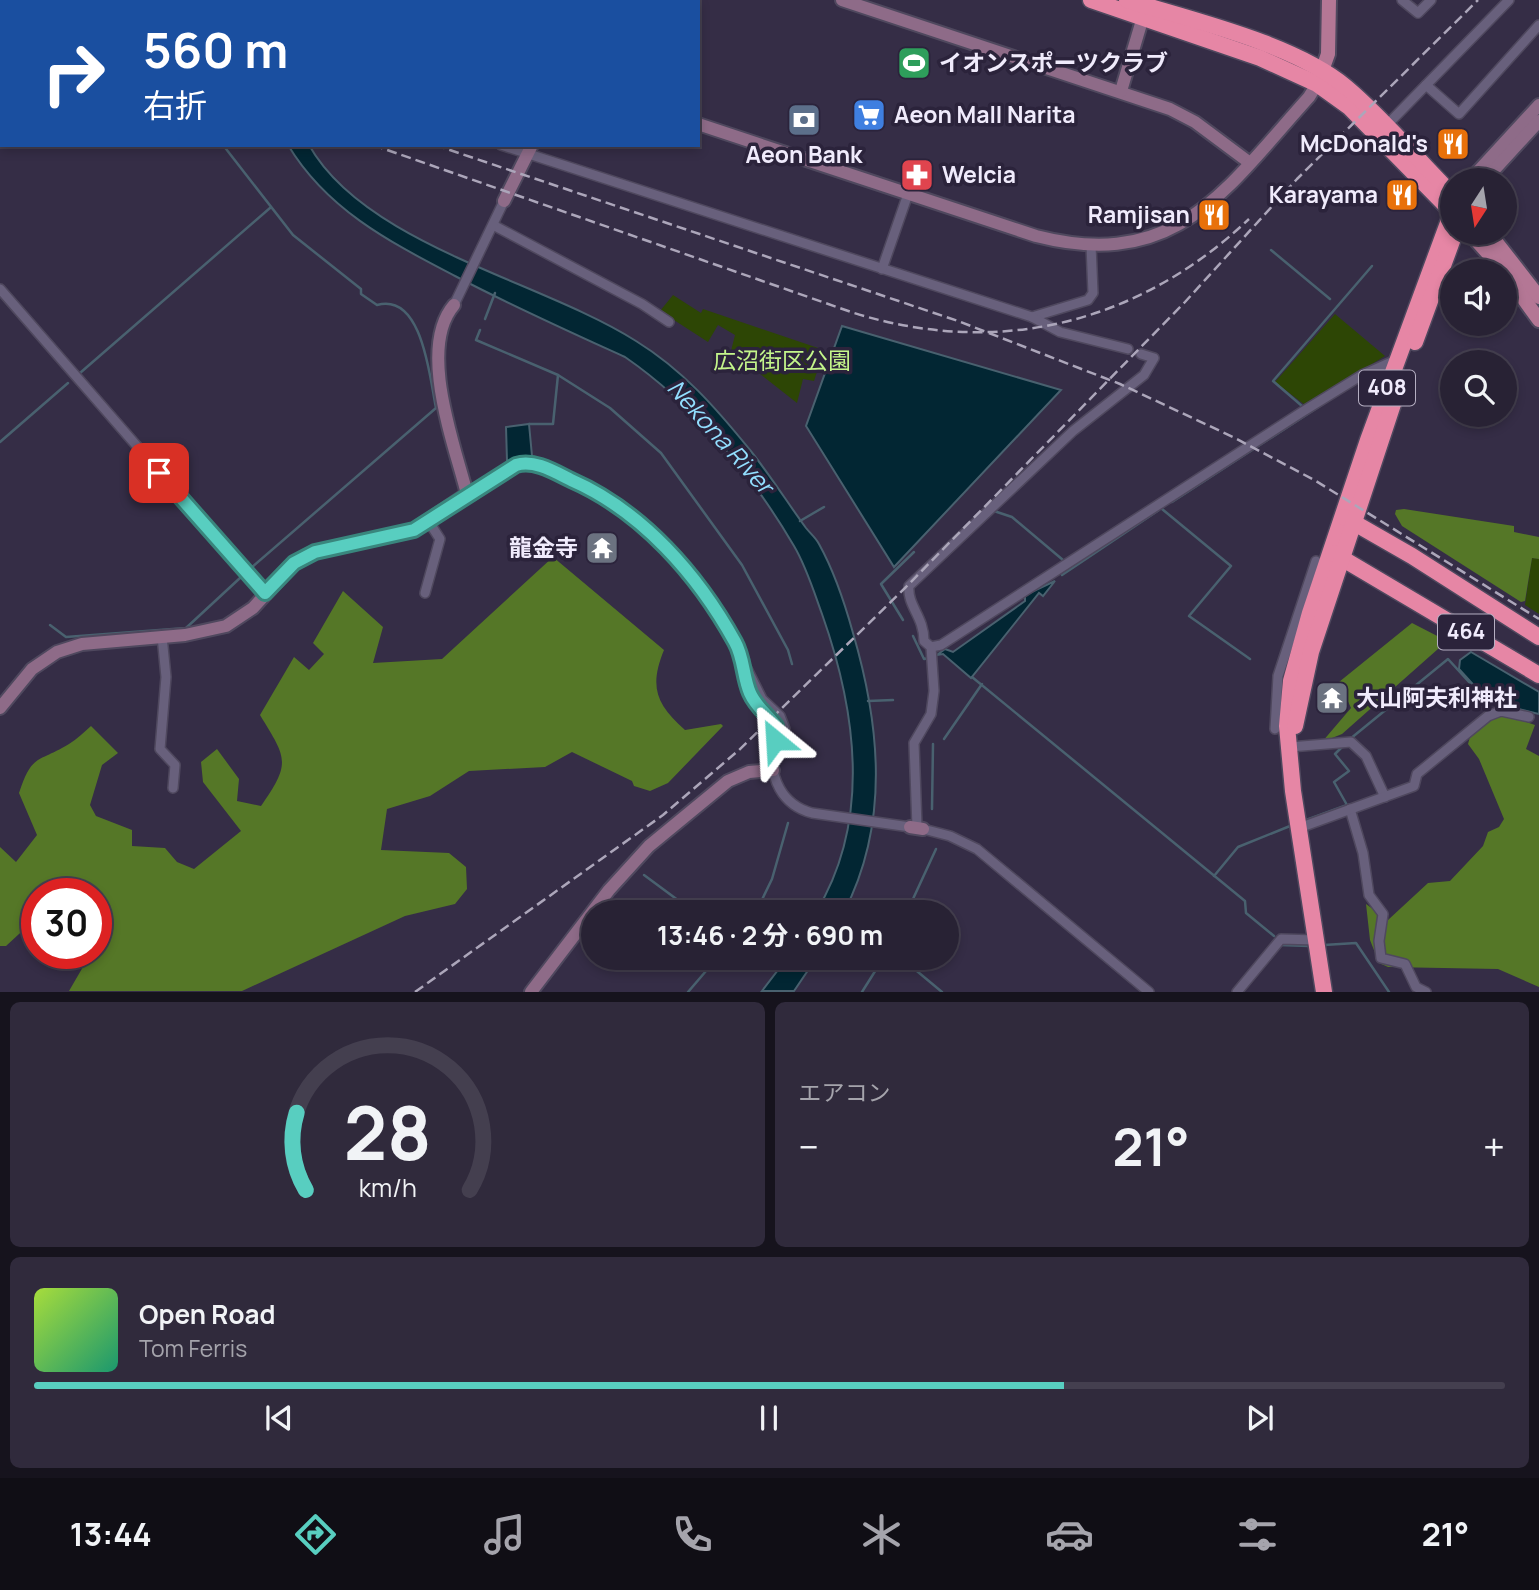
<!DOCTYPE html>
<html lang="ja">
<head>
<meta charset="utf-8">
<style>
  :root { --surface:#282234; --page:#302a3c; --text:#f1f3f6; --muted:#a5a4ac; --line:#443f4f; --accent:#58cec0 }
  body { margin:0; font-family:Manrope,"Noto Sans JP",sans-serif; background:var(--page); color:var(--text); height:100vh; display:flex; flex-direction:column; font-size:26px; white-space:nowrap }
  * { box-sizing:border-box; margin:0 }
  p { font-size:23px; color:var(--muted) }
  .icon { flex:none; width:38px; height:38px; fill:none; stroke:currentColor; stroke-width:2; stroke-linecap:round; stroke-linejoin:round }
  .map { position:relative; height:992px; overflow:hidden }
  .details { display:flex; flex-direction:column; gap:10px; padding:10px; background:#16131d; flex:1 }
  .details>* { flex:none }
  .guide { position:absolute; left:0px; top:0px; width:700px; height:147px; box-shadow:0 4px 10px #0003,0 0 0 2px var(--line); background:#1a4fa0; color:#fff; overflow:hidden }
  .needle { width:46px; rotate:192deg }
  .buttons { position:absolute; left:1440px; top:168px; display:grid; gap:14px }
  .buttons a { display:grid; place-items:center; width:77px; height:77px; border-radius:50%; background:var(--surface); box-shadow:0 4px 10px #0003,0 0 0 2px var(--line); font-size:35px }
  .speed { position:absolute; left:21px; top:878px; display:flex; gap:14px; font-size:35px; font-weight:700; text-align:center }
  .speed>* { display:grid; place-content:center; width:91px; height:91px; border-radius:50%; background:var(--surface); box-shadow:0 4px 10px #0003,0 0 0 2px var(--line); line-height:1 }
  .speed .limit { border:10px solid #d22; background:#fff; color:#111 }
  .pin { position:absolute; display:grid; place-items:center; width:60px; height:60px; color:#fff; margin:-30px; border-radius:14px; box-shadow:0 4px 10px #0006 }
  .me { position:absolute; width:77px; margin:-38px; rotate:333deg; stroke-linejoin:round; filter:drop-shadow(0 0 5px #0008) }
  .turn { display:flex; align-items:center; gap:24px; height:147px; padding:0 28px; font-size:32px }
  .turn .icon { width:91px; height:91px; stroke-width:2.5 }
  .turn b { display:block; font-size:49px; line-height:60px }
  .big { font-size:52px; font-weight:700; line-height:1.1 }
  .details .tile { flex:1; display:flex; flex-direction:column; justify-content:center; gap:10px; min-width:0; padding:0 24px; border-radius:10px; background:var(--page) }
  .details .dial { align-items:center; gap:0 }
  .dial svg { height:182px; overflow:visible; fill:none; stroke:var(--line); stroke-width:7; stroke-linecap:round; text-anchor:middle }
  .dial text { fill:var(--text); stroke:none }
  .song { display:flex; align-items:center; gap:21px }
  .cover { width:84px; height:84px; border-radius:10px; background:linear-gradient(135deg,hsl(80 70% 55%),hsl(160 70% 35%)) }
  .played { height:7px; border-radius:4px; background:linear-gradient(90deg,var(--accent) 70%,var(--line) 70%) }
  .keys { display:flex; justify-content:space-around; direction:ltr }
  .heat { display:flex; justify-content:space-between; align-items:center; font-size:38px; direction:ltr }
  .details .tiles { flex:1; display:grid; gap:10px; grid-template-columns:1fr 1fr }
  .tile:last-child { grid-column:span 2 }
  .trip { position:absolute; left:581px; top:900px; width:378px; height:70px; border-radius:35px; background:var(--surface); box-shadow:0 4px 10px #0003,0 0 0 2px var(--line); font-weight:700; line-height:70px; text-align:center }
  .dock { display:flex; height:112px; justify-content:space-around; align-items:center; background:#100e15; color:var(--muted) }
  .dock .icon { width:49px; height:49px }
  .dock .active { color:var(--accent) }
  .dock b { font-size:32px; color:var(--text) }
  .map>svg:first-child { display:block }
  .green { fill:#2d4605 }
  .forest { fill:#557727 }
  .water { fill:#022633; stroke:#49616f; stroke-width:2 }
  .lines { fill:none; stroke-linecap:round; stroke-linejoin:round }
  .stream { stroke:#49616f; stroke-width:2.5 }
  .street-casing { stroke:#4f485e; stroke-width:12 }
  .secondary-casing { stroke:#4f485e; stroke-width:16 }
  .primary-casing { stroke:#4f485e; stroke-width:18 }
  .highway-casing { stroke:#4f485e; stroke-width:19 }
  .street { stroke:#68607c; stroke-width:9 }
  .secondary { stroke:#8e6b88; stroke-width:12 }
  .primary { stroke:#b47795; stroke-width:14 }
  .highway { stroke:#e686a5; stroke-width:16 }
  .rail { stroke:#aca6ba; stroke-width:2.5; stroke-dasharray:10 5; stroke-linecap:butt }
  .route-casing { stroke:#39867d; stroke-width:18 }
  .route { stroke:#58cec0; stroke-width:12 }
  .labels { text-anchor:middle; stroke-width:7; stroke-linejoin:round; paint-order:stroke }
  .shield { fill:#2b233b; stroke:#b5afc2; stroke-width:2 }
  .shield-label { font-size:21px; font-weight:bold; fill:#f0ebfc }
  .poi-label { font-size:23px; font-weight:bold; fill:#f0ebfc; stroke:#2b233b; text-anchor:start }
  .park-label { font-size:23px; fill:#c4f68b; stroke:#2b233b }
  .water-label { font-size:24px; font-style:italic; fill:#92defe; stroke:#2b233b }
</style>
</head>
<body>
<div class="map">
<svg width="1539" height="992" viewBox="0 0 1539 992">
  <rect width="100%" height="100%" fill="#352d46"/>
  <g class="green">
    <path d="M 673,295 L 701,313 L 703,309 L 824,350 L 814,381 L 803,379 L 797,403 L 731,351 L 735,335 L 718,325 L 708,342 L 660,311 Z"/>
    <path d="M 1335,314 L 1385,356 L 1305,405 L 1275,382 Z"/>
    <path d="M 1532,558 L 1539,559 L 1539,614 L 1525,605 Z"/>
  </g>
  <g class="forest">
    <path d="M 1404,509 L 1514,526 L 1514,532 L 1539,537 L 1539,559 L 1532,558 L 1525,601 L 1521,602 L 1402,526 L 1395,514 L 1396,510 Z"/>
    <path d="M 553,557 L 664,650 C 649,687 656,704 685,730 L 721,724 L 723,726 L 668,783 L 650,791 L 634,786 L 632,781 L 572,752 L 545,767 L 469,771 L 430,796 L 387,809 L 381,850 L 449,853 L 466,867 L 467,889 L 455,904 L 405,916 L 242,991 L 69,991 L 87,960 L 86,954 L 96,954 L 96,894 L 37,894 L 37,923 L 32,922 L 6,946 L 0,946 L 0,847 L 16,862 L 37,835 L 19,793 C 32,753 38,763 69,744 C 77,739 84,732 91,726 L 118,753 L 102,765 L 90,805 L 96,816 L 132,830 L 132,846 L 165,848 L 177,862 L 194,869 L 241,831 L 203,782 L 201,762 L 217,749 L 239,779 L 237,801 L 261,806 C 292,762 286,758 260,715 L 294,657 L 309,670 L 324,654 L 313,643 L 343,591 L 383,627 L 373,663 L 442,659 Z"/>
    <path d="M 1412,623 L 1447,641 L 1342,734 L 1322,742 L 1351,708 L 1339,682 Z"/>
    <path d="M 1505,715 L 1535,725 L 1526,749 L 1539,756 L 1539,987 L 1498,969 L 1388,967 L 1379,963 L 1370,940 L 1366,904 L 1388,920 L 1428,883 L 1450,881 L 1483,846 L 1488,832 L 1499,827 L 1504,819 L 1479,759 L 1468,744 L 1471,733 L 1494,716 Z"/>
  </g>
  <g class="water">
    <path d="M 288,145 L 309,145 C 365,245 542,281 636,341 C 683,370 716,408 750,450 C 770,475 787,502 806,528 C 810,533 816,538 819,544 C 834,571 845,604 853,633 C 880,725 890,823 844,912 L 816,912 C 872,820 856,710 822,614 C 814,592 806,566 794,546 C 752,474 693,404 625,357 C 568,331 510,305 455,276 C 390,242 327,210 288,145 Z"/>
    <path d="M 842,326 L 1061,390 L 894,567 L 806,426 Z"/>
    <path d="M 529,424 L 532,456 L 507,461 L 506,427 Z"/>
    <path d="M 1055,581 L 1043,596 L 1039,593 L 971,678 L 943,654 L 937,655 L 945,649 L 953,652 L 1025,601 L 1025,595 Z"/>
    <path d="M 1471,652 L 1539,692 L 1539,714 L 1489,702 L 1459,669 L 1460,660 Z"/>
    <path d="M 788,957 L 817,957 L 794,991 L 762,991 Z"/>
  </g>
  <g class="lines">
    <g class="stream">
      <path d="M 80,0 L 86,2"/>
      <path d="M 143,0 L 144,2"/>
      <path d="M 127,2 L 130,0"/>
      <path d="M 0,39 L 2,39"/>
      <path d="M 0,100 L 2,99"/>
      <path d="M 223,145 L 293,235 L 361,289 L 361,294 L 377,305 C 423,292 430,380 436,408 L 251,568"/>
      <path d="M 1271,250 L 1330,299"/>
      <path d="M 485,319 L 495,293"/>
      <path d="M 480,330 L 476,340 L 558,375 L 553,424 L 529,424"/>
      <path d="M 80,373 L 270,208"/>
      <path d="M 558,375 L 610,408 L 661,453 L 742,565 L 788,650 L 792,664"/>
      <path d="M 1302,406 L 1273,381 L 1372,266"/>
      <path d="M 0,442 L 68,383"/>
      <path d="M 1172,502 L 1340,393"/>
      <path d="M 1162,509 L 1231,566 L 1189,616 L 1250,659"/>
      <path d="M 994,511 L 1012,517 L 1063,560"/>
      <path d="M 800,521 L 824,507"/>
      <path d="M 1062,575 L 1159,510"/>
      <path d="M 903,620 L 881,584 L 914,552"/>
      <path d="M 50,625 L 66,637 L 186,628 L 240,578"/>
      <path d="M 913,636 L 924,659 L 929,658"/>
      <path d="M 972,677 L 1245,901 L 1246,913 L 1274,936"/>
      <path d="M 868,701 L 893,700"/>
      <path d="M 944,739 L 982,684"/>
      <path d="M 1350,739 L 1448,659 L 1490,705"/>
      <path d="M 932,809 L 933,744"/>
      <path d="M 1306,820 L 1347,805 L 1334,782 L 1349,771 L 1335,754 L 1343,746"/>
      <path d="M 644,875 L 694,912"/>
      <path d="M 1214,876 L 1238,847 L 1290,826"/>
      <path d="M 756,912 L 772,879 L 788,823"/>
      <path d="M 907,912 L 936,849"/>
      <path d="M 1280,945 L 1308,946"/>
      <path d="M 1324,945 L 1356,943 L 1389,992"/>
      <path d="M 900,957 L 942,992"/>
      <path d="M 688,992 L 718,957"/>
      <path d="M 862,992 L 884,957"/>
    </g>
    <defs>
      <g id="street">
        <path d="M 443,0 L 444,2"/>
        <path d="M 1402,0 L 1418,13 L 1431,0"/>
        <path d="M 389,2 L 391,0"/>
        <path d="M 1426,85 L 1459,114 L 1539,25"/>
        <path d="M 1386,126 L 1509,0"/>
        <path d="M 501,145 L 1032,317 L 1088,300 L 1093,293 L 1091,245"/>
        <path d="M 493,225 L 642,304 L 669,322"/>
        <path d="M 882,269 L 908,194"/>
        <path d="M 0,289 L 265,593"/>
        <path d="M 454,305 L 504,201"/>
        <path d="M 1032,317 L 1060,332 L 1128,349"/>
        <path d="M 467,494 L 509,469 L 527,463 C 617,484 693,564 735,642 C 744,658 743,677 750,693 C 756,708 767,714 776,726 C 777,734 775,740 773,748 C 769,778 782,805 812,813 L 910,827"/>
        <path d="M 425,593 L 440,539 L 429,522"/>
        <path d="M 162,636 L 166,677 L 160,749 L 175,765 L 173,788"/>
        <path d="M 931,647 L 941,645 L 1302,412 L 1362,375 L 1398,359"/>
        <path d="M 746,667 L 762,699 L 780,716 L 785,729 L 775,757"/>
        <path d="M 1275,729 L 1278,676 L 1316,561"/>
        <path d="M 1290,747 L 1351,742 L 1366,756 L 1385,797"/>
        <path d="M 1350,809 L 1363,853 L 1369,895 L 1383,914 L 1379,941 L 1381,958 L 1405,964 L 1416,987 L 1426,992"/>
        <path d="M 917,827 L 914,743 L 931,714 L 934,691 L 931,647 L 924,641 C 924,616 907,606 909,586 L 1073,431 L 1144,375 L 1154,358 L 1141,354"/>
        <path d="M 1299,828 L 1414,786 L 1417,774 L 1488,716 L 1501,711 L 1529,717"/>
        <path d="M 923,829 L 950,836 L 977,849 L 1149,992"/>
        <path d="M 1237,992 L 1281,939 L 1316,940"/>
      </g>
      <g id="secondary">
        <path d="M 550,0 L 551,2"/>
        <path d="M 842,0 L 1170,109 L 1195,122 L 1250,163"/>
        <path d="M 1121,91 L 1143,17"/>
        <path d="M 698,124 L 1036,236 C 1177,272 1225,190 1309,97 L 1317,84"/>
        <path d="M 1470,180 L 1539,105"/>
        <path d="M 1485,180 L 1539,121"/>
        <path d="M 504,201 L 532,145"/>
        <path d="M 0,708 L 32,669 L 57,652 L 82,644 L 185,635 L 226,626 L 253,608 L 294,563 L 315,552 L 414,530 L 467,494 C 455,446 417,348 454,305"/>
        <path d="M 910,827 L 923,829"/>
        <path d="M 531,992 L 609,890 L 649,846 L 728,781 L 749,772 L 773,770"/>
      </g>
      <g id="primary">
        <path d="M 1319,79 L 1328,54 L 1329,0"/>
        <path d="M 1470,233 L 1504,271"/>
        <path d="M 1489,233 L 1539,297"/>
        <path d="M 1505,273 L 1539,320"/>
      </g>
      <g id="highway">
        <path d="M 1091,0 L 1260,58 L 1317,84 L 1349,107 L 1452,212 L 1368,440 L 1310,613 L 1291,681 L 1287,726 L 1293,791 L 1324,992"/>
        <path d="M 1127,0 C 1192,20 1295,44 1346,87 C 1384,119 1417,159 1452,194"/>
        <path d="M 1415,342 L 1455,233"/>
        <path d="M 1344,517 L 1412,556 L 1539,637"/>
        <path d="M 1333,553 L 1539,675"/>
        <path d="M 1295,726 L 1311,652 L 1400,383"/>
      </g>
    </defs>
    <use href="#street" class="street-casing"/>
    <use href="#secondary" class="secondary-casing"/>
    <use href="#primary" class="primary-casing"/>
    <use href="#highway" class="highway-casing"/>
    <use href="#street" class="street"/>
    <use href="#secondary" class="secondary"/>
    <use href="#primary" class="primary"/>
    <use href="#highway" class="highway"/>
    <g class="rail">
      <path d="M 2,0 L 7,2"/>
      <path d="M 373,145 L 854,313 C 1000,358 1139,323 1249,219"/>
      <path d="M 435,145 L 958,321 L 1120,384 L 1235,438 L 1316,481 L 1539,619"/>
      <path d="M 415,992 L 663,815 L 739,750 L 906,587 L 1185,302 L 1297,179 L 1478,0"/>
    </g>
  </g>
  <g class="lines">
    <defs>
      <path id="route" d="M 159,473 L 265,593 L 294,563 L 315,552 L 414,530 L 516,465 C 534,459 555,472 571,480 C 642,511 698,575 735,642 C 744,658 743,677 750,693 C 756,707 767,714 776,726 L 775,740"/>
    </defs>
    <use href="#route" class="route-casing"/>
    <use href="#route" class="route"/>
  </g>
  <defs>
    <symbol id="stadium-square" viewBox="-11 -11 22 22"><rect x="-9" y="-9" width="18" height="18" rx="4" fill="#2e9e5b" stroke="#2b233b"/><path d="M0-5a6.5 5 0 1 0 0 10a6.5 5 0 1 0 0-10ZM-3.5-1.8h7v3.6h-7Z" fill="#fff"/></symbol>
    <symbol id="supermarket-square" viewBox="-11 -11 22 22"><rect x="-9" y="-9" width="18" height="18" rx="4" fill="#3f7fe0" stroke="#2b233b"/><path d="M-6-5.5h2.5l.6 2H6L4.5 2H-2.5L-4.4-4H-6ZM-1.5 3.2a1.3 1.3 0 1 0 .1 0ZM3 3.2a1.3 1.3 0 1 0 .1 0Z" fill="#fff"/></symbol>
    <symbol id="bank-square" viewBox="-11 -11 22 22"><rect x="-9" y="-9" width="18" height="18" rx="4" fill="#5c6f8a" stroke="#2b233b"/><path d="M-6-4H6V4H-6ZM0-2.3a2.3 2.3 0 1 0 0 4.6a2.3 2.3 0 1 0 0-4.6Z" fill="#fff"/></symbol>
    <symbol id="restaurant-square" viewBox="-11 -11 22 22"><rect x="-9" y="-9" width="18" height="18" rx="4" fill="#e8710a" stroke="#2b233b"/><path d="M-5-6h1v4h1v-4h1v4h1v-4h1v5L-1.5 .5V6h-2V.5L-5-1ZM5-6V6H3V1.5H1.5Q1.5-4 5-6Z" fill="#fff"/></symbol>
    <symbol id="pharmacy-square" viewBox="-11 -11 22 22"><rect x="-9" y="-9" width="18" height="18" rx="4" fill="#e0444e" stroke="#2b233b"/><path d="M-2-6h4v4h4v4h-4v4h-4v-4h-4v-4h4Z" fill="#fff"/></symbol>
    <symbol id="temple-square" viewBox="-11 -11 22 22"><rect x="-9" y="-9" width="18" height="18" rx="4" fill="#6b7280" stroke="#2b233b"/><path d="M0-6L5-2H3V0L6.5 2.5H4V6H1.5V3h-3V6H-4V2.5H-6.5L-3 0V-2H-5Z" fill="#fff"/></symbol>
  </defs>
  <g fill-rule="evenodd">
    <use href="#stadium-square" x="895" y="44" width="38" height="38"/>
    <use href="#supermarket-square" x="850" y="96" width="38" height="38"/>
    <use href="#bank-square" x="785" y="101" width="38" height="38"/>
    <use href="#restaurant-square" x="1434" y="125" width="38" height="38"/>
    <use href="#pharmacy-square" x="898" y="156" width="38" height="38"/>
    <use href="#restaurant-square" x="1383" y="176" width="38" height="38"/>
    <use href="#restaurant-square" x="1195" y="196" width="38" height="38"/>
    <use href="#temple-square" x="583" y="529" width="38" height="38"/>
    <use href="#temple-square" x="1313" y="679" width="38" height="38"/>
  </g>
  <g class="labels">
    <g class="shield">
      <rect x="1359" y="370.5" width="56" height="35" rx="5"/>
      <rect x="1438" y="614.5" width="56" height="35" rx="5"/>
    </g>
    <g class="shield-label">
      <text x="1387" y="395">408</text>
      <text x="1466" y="639">464</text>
    </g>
    <g class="poi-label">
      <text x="939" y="71">イオンスポーツクラブ</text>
      <text x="894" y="123">Aeon Mall Narita</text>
      <text x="1428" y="152" text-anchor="end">McDonald's</text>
      <text x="804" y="163" text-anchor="middle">Aeon Bank</text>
      <text x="942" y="183">Welcia</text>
      <text x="1378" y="203" text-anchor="end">Karayama</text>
      <text x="1190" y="223" text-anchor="end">Ramjisan</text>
      <text x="578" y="556" text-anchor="end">龍金寺</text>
      <text x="1356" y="706">大山阿夫利神社</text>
    </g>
    <g class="park-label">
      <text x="782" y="369">広沼街区公園</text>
    </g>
    <g class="water-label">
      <text transform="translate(720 437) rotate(48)" y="8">Nekona River</text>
    </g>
  </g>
</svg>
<div class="buttons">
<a><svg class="needle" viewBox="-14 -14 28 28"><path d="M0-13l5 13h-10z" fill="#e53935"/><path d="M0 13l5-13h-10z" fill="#a5a4ac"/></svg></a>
<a><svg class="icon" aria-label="sound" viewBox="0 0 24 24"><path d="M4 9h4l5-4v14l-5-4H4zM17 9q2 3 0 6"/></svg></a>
<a><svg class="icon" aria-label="search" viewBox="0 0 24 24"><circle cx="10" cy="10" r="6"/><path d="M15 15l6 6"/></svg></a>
</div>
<div class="speed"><div class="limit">30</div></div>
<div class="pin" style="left:159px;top:473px;background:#d93025"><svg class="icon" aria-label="arrive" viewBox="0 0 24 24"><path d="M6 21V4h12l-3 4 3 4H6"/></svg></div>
<svg class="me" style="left:775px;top:740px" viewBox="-20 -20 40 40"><path d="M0-17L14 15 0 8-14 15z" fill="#58cec0" stroke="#fff" stroke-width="4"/></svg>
<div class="trip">13:46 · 2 分 · 690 m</div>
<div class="guide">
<div class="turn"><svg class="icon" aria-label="right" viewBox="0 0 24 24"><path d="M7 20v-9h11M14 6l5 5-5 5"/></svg><div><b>560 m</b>右折</div></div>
</div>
</div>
<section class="details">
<div class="tiles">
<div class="tile dial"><svg viewBox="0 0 100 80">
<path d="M14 69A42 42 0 1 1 86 69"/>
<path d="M14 69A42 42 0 0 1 10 35" stroke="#58cec0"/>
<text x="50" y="56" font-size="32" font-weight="700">28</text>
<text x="50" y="72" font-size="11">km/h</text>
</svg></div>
<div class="tile"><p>エアコン</p>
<div class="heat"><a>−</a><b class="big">21°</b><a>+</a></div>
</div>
<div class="tile">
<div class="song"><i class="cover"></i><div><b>Open Road</b><p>Tom Ferris</p></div></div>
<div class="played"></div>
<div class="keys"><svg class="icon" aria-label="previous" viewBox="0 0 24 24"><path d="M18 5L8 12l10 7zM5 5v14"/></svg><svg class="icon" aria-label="pause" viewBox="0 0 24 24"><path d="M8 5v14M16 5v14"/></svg><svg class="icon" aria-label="next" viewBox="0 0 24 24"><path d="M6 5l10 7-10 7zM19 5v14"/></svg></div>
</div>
</div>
</section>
<nav class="dock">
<b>13:44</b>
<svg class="icon active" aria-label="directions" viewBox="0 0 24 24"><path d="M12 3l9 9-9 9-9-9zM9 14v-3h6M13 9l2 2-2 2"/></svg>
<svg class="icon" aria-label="music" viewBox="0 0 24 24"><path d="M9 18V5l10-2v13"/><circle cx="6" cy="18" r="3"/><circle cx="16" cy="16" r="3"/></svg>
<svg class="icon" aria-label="phone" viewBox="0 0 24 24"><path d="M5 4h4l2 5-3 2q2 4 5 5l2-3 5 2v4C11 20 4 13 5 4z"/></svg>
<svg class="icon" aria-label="climate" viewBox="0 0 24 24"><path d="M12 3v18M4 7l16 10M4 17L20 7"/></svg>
<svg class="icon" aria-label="car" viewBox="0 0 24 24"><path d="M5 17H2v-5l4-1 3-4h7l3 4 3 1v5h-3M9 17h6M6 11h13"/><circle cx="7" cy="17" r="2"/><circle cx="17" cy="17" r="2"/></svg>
<svg class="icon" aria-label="filters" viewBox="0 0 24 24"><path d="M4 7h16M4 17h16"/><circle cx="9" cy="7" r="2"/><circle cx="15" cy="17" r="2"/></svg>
<b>21°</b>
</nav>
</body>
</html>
